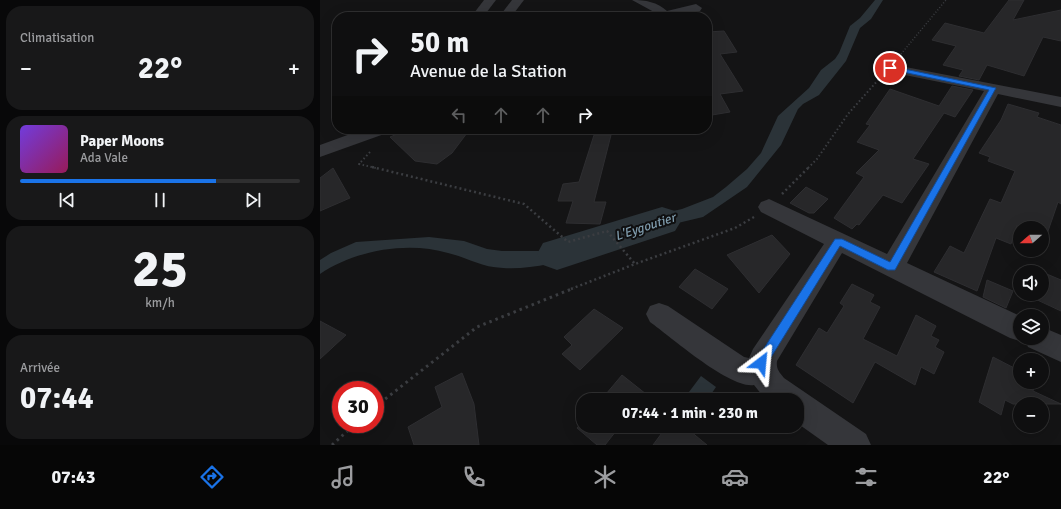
<!DOCTYPE html>
<html lang="fr">
<head>
<meta charset="utf-8">
<style>
  :root { --surface:#0f0f10; --page:#181819; --text:#f1f3f6; --muted:#9b9c9f; --line:#2f2f30; --accent:#1a73e8 }
  body { margin:0; font-family:Signika,sans-serif; background:var(--page); color:var(--text); height:100vh; display:flex; flex-direction:column; font-size:15px; white-space:nowrap }
  * { box-sizing:border-box; margin:0 }
  p { font-size:13px; color:var(--muted) }
  .icon { flex:none; width:22px; height:22px; fill:none; stroke:currentColor; stroke-width:2; stroke-linecap:round; stroke-linejoin:round }
  .map { position:relative; flex:1; overflow:hidden }
  .panel { display:flex; flex-direction:column; gap:6px; padding:6px; background:#080809; width:320px }
  .panel>* { flex:none }
  .top-card { position:absolute; left:12px; top:12px; width:380px; height:122px; border-radius:16px; box-shadow:0 4px 16px #0002,0 0 0 1px var(--line); background:#0f0f10; color:var(--text); overflow:hidden }
  .needle { width:26px; rotate:250deg }
  .controls { position:absolute; left:693px; top:221px; display:grid; gap:8px }
  .controls a { display:grid; place-items:center; width:36px; height:36px; border-radius:50%; background:var(--surface); box-shadow:0 4px 16px #0002,0 0 0 1px var(--line); font-size:20px }
  .speed { position:absolute; left:12px; top:381px; display:flex; gap:8px; font-size:20px; font-weight:700; text-align:center }
  .speed>* { display:grid; place-content:center; width:52px; height:52px; border-radius:50%; background:var(--surface); box-shadow:0 4px 16px #0002,0 0 0 1px var(--line); line-height:1 }
  .speed .limit { border:6px solid #d22; background:#fff; color:#111 }
  .pin { position:absolute; display:grid; place-items:center; width:34px; height:34px; color:#fff; margin:-17px; border:2px solid #fff; border-radius:50%; box-shadow:0 1px 4px #0007 }
  .me { position:absolute; width:44px; margin:-22px; rotate:29deg; stroke-linejoin:round; filter:drop-shadow(0 0 3px #0008) }
  .turn { display:flex; align-items:center; gap:14px; height:84px; padding:0 12px; font-size:18px }
  .turn .icon { width:52px; height:52px; stroke-width:2.5 }
  .turn b { display:block; font-size:28px; line-height:34px }
  .lanes { display:flex; align-items:center; height:38px; padding:0 12px; background:#0003; justify-content:center; gap:20px; direction:ltr }
  .lanes .off { opacity:.35 }
  .big { font-size:30px; font-weight:800; line-height:1.1 }
  .panel .card { flex:1; display:flex; flex-direction:column; justify-content:center; gap:6px; min-width:0; padding:0 14px; border-radius:16px; background:var(--page) }
  .panel .dial { align-items:center; gap:0 }
  .dial b { font-size:52px; line-height:1 }
  .song { display:flex; align-items:center; gap:12px }
  .cover { width:48px; height:48px; border-radius:6px; background:linear-gradient(135deg,hsl(260 70% 55%),hsl(330 70% 35%)) }
  .played { height:4px; border-radius:2px; background:linear-gradient(90deg,var(--accent) 70%,var(--line) 70%) }
  .keys { display:flex; justify-content:space-around; direction:ltr }
  .heat { display:flex; justify-content:space-between; align-items:center; font-size:22px; direction:ltr }
  .trip { position:absolute; left:256px; top:393px; width:228px; height:40px; border-radius:16px; background:var(--surface); box-shadow:0 4px 16px #0002,0 0 0 1px var(--line); font-weight:800; line-height:40px; text-align:center }
  .dock { display:flex; height:64px; justify-content:space-around; align-items:center; background:#060606; color:var(--muted) }
  .dock .icon { width:28px; height:28px }
  .dock .active { color:var(--accent) }
  .dock b { font-size:18px; color:var(--text) }
  main { display:flex; flex:1; min-height:0 }
  .map>svg:first-child { display:block }
  .water { fill:#2b3338 }
  .lines { fill:none; stroke-linecap:round; stroke-linejoin:round }
  .river { fill:#2b3338; fill-rule:evenodd }
  .building { fill:#272729; stroke:#2e2e31 }
  .path-far3 { stroke:#3b3d41; stroke-width:1.5; stroke-dasharray:1 2; stroke-linecap:butt }
  .path-far2 { stroke:#3b3d41; stroke-width:2; stroke-dasharray:1.5 2.5; stroke-linecap:butt }
  .path-far1 { stroke:#3b3d41; stroke-width:2.5; stroke-dasharray:2 3; stroke-linecap:butt }
  .path { stroke:#3b3d41; stroke-width:3; stroke-dasharray:2.5 4; stroke-linecap:butt }
  .minor { fill:#35363a; fill-rule:evenodd }
  .route { fill:#1a73e8; stroke:#114b97 }
  .labels { text-anchor:middle; stroke-width:4; stroke-linejoin:round; paint-order:stroke }
  .water-label { font-size:13px; font-style:italic; fill:#7f9cad; stroke:#0f0f10 }
</style>
</head>
<body>
<main>
<section class="panel">
<div class="card"><p>Climatisation</p>
<div class="heat"><a>−</a><b class="big">22°</b><a>+</a></div>
</div>
<div class="card">
<div class="song"><i class="cover"></i><div><b>Paper Moons</b><p>Ada Vale</p></div></div>
<div class="played"></div>
<div class="keys"><svg class="icon" aria-label="previous" viewBox="0 0 24 24"><path d="M18 5L8 12l10 7zM5 5v14"/></svg><svg class="icon" aria-label="pause" viewBox="0 0 24 24"><path d="M8 5v14M16 5v14"/></svg><svg class="icon" aria-label="next" viewBox="0 0 24 24"><path d="M6 5l10 7-10 7zM19 5v14"/></svg></div>
</div>
<div class="card dial"><b>25</b><p>km/h</p></div>
<div class="card"><p>Arrivée</p><b class="big">07:44</b></div>
</section>
<div class="map">
<svg width="741" height="445" viewBox="0 0 741 445">
  <rect width="100%" height="100%" fill="#141415"/>
  <g class="water">
    <path d="M 555,0 L 563,0 L 551,19 L 540,28 L 526,61 L 499,95 L 483,104 L 478,109 L 461,145 L 427,187 L 383,217 L 320,232 L 297,242 L 283,227 L 362,209 L 393,197 L 406,187 L 427,169 L 441,153 L 458,116 L 489,88 L 501,70 L 515,59 L 519,53 L 530,26 L 540,18 Z"/>
    <path d="M 276,228 L 293,245 C 258,257 221,270 183,268 C 160,267 149,258 128,253 C 88,241 35,250 0,274 L 0,260 L 11,253 L 36,242 L 109,237 L 144,241 L 167,249 L 182,251 L 222,251 L 238,248 L 269,230 Z"/>
    <path d="M 381,376 L 396,387 L 387,400 L 363,400 Z"/>
  </g>
  <g class="lines">
    <path class="river" d="M 342,207 L 355,211 L 361,221 L 355,231 L 237,270 L 223,265 L 217,254 L 223,243 Z"/>
  </g>
  <g class="building">
    <path d="M 689,0 L 704,0 L 693,20 L 741,10 L 741,41 L 723,37 L 704,76 L 667,65 L 659,80 L 639,76 L 643,70 L 623,65 L 636,46 L 612,40 L 625,23 L 664,33 Z"/>
    <path d="M 404,31 L 417,52 L 400,54 L 423,91 L 400,94 L 410,112 L 392,115 L 387,104 L 387,32 Z"/>
    <path d="M 632,86 L 653,90 L 635,117 L 624,113 L 593,159 L 609,164 L 582,203 L 563,195 L 539,225 L 537,224 L 532,229 L 514,218 L 544,177 L 536,173 L 559,150 L 537,142 L 550,125 L 546,124 L 570,89 L 619,106 Z"/>
    <path d="M 688,104 L 719,113 L 717,117 L 741,125 L 741,204 L 738,202 L 726,237 L 722,236 L 722,228 L 704,228 L 697,225 L 691,244 L 676,238 L 657,291 L 614,272 L 630,246 L 644,253 L 670,199 L 681,203 L 695,171 L 668,161 L 670,157 L 659,153 L 681,120 Z"/>
    <path d="M 89,129 L 150,129 L 132,153 L 117,164 L 95,161 L 70,137 Z"/>
    <path d="M 274,135 L 291,135 L 274,202 L 286,202 L 280,224 L 246,223 L 253,201 L 238,201 L 243,184 L 259,182 Z"/>
    <path d="M 13,168 L 30,198 L 0,211 L 0,178 Z"/>
    <path d="M 486,187 L 508,199 L 494,213 L 489,213 L 470,203 Z"/>
    <path d="M 452,235 L 470,254 L 439,293 L 407,255 Z"/>
    <path d="M 375,269 L 408,289 L 392,309 L 359,287 Z"/>
    <path d="M 722,272 L 741,280 L 741,311 L 713,298 L 714,294 L 722,294 Z"/>
    <path d="M 667,280 L 693,291 L 686,308 L 663,297 Z"/>
    <path d="M 532,284 L 554,295 L 550,302 L 560,307 L 543,339 L 577,356 L 596,315 L 616,326 L 611,336 L 619,340 L 615,347 L 624,352 L 614,374 L 601,367 L 595,385 L 555,362 L 533,403 L 476,365 L 499,328 L 507,333 L 524,306 L 520,303 Z"/>
    <path d="M 274,309 L 303,328 L 260,370 L 242,354 L 252,345 L 244,337 Z"/>
    <path d="M 0,321 L 26,335 L 0,359 Z"/>
    <path d="M 673,357 L 700,371 L 700,382 L 715,382 L 713,391 L 741,404 L 693,404 L 685,400 L 681,415 L 659,402 Z"/>
    <path d="M 142,373 L 154,404 L 159,445 L 94,445 L 88,427 L 122,407 L 115,387 Z"/>
    <path d="M 302,375 L 326,394 L 321,400 L 281,400 Z"/>
    <path d="M 263,421 L 263,426 L 300,426 L 285,445 L 277,445 L 257,428 Z"/>
    <path d="M 347,426 L 364,426 L 387,445 L 333,445 Z"/>
  </g>
  <g class="lines">
    <path class="path-far3" d="M 581,54 L 626,0"/>
    <g class="path-far2">
      <path d="M 50,152 L 39,164 L 56,168"/>
      <path d="M 488,168 L 497,159 L 528,114 L 559,79"/>
    </g>
    <g class="path-far1">
      <path d="M 52,167 L 204,204 L 248,242 L 287,231 L 315,264"/>
      <path d="M 462,194 L 489,167"/>
      <path d="M 251,289 L 315,264 L 415,228 L 434,217"/>
    </g>
    <g class="path">
      <path d="M 55,407 L 157,327 L 254,288"/>
      <path d="M 12,445 L 35,424"/>
    </g>
    <g class="minor">
      <path d="M 164,0 L 176,0 L 163,17 L 151,17 Z"/>
      <path d="M 192,0 L 204,0 L 191,17 L 179,17 Z"/>
      <path d="M 312,0 C 326,0 337,2 347,11 L 376,4 L 382,8 L 380,11 L 353,17 L 340,17 L 334,12 Z"/>
      <path d="M 570,64 L 741,97 L 741,107 L 678,94 L 587,263 L 700,316 L 700,338 L 722,338 L 722,327 L 741,335 L 741,362 L 708,347 L 705,339 L 700,341 L 690,338 L 522,253 L 457,361 C 456,369 459,372 464,378 L 546,434 L 551,445 L 508,445 L 477,423 L 477,400 L 446,400 L 434,385 C 410,389 351,337 330,322 L 326,314 L 330,306 L 339,303 L 348,306 L 424,357 L 429,358 L 433,349 L 504,244 L 441,212 L 438,207 L 441,202 L 449,199 L 567,254 L 664,91 L 565,71 L 563,68 L 565,65 Z"/>
      <path d="M 44,129 L 70,129 L 67,133 L 0,157 L 0,145 Z"/>
    </g>
  </g>
  <path class="route" d="M 570,66 L 676,88 L 575,270 L 568,270 L 520,246 L 445,367 L 441,368 L 437,367 L 435,363 L 437,359 L 515,239 L 522,239 L 570,262 L 669,90 L 568,69 L 568,66 Z"/>
  <g class="labels">
    <g class="water-label">
      <text transform="translate(325 226) rotate(-18)" y="5">L'Eygoutier</text>
    </g>
  </g>
</svg>
<div class="controls">
<a><svg class="needle" viewBox="-14 -14 28 28"><path d="M0-13l5 13h-10z" fill="#e53935"/><path d="M0 13l5-13h-10z" fill="#9b9c9f"/></svg></a>
<a><svg class="icon" aria-label="sound" viewBox="0 0 24 24"><path d="M4 9h4l5-4v14l-5-4H4zM17 9q2 3 0 6"/></svg></a>
<a><svg class="icon" aria-label="layers" viewBox="0 0 24 24"><path d="M12 4l9 5-9 5-9-5zM3 14l9 5 9-5"/></svg></a>
<a>+</a>
<a>−</a>
</div>
<div class="speed"><div class="limit">30</div></div>
<div class="pin" style="left:570px;top:68px;background:#d93025"><svg class="icon" aria-label="arrive" viewBox="0 0 24 24"><path d="M6 21V4h12l-3 4 3 4H6"/></svg></div>
<svg class="me" style="left:441px;top:363px" viewBox="-20 -20 40 40"><path d="M0-17L14 15 0 8-14 15z" fill="#1a73e8" stroke="#fff" stroke-width="4"/></svg>
<div class="trip">07:44 · 1 min · 230 m</div>
<div class="top-card">
<div class="turn"><svg class="icon" aria-label="right" viewBox="0 0 24 24"><path d="M7 20v-9h11M14 6l5 5-5 5"/></svg><div><b>50 m</b>Avenue de la Station</div></div>
<div class="lanes"><svg class="icon off" aria-label="left" viewBox="0 0 24 24"><path d="M17 20v-9H6M10 6l-5 5 5 5"/></svg><svg class="icon off" aria-label="ahead" viewBox="0 0 24 24"><path d="M12 20V5M6 11l6-6 6 6"/></svg><svg class="icon off" aria-label="ahead" viewBox="0 0 24 24"><path d="M12 20V5M6 11l6-6 6 6"/></svg><svg class="icon" aria-label="right" viewBox="0 0 24 24"><path d="M7 20v-9h11M14 6l5 5-5 5"/></svg></div>
</div>
</div>
</main>
<nav class="dock">
<b>07:43</b>
<svg class="icon active" aria-label="directions" viewBox="0 0 24 24"><path d="M12 3l9 9-9 9-9-9zM9 14v-3h6M13 9l2 2-2 2"/></svg>
<svg class="icon" aria-label="music" viewBox="0 0 24 24"><path d="M9 18V5l10-2v13"/><circle cx="6" cy="18" r="3"/><circle cx="16" cy="16" r="3"/></svg>
<svg class="icon" aria-label="phone" viewBox="0 0 24 24"><path d="M5 4h4l2 5-3 2q2 4 5 5l2-3 5 2v4C11 20 4 13 5 4z"/></svg>
<svg class="icon" aria-label="climate" viewBox="0 0 24 24"><path d="M12 3v18M4 7l16 10M4 17L20 7"/></svg>
<svg class="icon" aria-label="car" viewBox="0 0 24 24"><path d="M5 17H2v-5l4-1 3-4h7l3 4 3 1v5h-3M9 17h6M6 11h13"/><circle cx="7" cy="17" r="2"/><circle cx="17" cy="17" r="2"/></svg>
<svg class="icon" aria-label="filters" viewBox="0 0 24 24"><path d="M4 7h16M4 17h16"/><circle cx="9" cy="7" r="2"/><circle cx="15" cy="17" r="2"/></svg>
<b>22°</b>
</nav>
</body>
</html>
